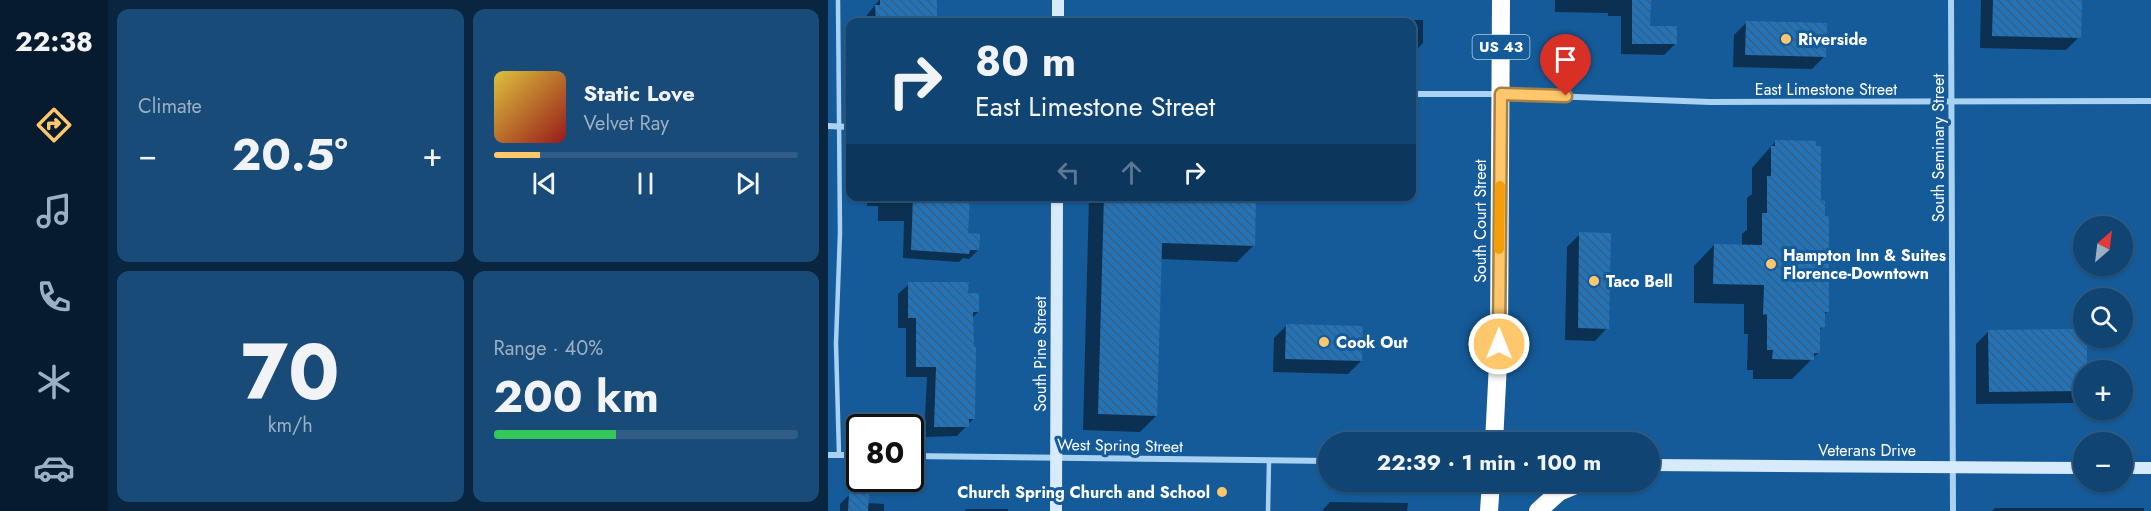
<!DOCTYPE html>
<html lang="en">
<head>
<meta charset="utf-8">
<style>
  :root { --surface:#104473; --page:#194b78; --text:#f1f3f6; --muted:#9cb0c4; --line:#305c85; --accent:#ffc76b }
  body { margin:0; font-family:Jost,sans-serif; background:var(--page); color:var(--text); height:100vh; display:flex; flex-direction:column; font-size:22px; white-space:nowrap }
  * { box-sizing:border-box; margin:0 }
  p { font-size:20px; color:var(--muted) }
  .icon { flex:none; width:33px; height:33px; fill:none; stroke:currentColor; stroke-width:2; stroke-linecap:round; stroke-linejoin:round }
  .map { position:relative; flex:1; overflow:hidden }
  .panel { display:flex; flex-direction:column; gap:9px; padding:9px; background:#09253f; width:720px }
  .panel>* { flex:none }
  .guide { position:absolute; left:18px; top:18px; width:570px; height:183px; border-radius:12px; box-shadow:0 2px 4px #0004,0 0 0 2px var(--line); background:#104473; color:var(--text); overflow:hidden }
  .needle { width:39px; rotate:28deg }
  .buttons { position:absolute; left:1245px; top:216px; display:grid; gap:12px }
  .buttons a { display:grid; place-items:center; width:60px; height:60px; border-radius:50%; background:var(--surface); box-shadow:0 2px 4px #0004,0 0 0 2px var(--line); font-size:30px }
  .speed { position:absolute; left:18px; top:414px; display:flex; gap:12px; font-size:30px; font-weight:700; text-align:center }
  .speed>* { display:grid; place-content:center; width:78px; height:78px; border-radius:50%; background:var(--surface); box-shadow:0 2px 4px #0004,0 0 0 2px var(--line); line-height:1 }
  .speed .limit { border:3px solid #111; border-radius:9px; background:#fff; color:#111 }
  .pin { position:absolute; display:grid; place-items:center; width:51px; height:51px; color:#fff; margin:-62px -26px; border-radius:50% 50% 50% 0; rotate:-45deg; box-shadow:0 0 6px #0007 }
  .pin .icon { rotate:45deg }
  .me { position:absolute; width:66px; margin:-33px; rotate:0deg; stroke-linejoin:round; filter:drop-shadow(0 0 4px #0008) }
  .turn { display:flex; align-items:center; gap:21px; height:126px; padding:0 30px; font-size:27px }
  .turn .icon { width:78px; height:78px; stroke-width:2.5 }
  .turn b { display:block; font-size:42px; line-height:51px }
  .lanes { display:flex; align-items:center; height:57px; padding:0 30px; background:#0003; justify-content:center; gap:30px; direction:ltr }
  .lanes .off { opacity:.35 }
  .big { font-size:45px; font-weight:700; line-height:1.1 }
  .panel .tile { flex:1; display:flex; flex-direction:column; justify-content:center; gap:9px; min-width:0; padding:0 21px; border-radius:12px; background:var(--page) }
  .panel .dial { align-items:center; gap:0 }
  .dial b { font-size:78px; line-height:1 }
  .song { display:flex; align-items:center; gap:18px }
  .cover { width:72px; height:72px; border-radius:9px; background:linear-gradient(135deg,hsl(50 70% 55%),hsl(0 70% 35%)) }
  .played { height:6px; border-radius:3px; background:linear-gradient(90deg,var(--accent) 15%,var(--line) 15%) }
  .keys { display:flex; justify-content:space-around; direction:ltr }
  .heat { display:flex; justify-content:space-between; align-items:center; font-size:33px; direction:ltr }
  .charge { height:9px; border-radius:4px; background:linear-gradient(90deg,#34c759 40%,var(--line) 0) }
  .panel .tiles { flex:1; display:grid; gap:9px; grid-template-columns:repeat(2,1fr) }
  .trip { position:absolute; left:490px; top:432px; width:342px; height:60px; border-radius:30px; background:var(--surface); box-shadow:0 2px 4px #0004,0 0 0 2px var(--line); font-weight:700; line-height:60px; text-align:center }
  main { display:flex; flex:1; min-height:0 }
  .dock { display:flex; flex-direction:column; width:108px; justify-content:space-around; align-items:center; background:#061b2e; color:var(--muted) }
  .dock .icon { width:42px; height:42px }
  .dock .current { color:var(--accent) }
  .dock b { font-size:27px; color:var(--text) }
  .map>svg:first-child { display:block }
  .shadow { fill:#0007 }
  .building { fill:url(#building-back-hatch) }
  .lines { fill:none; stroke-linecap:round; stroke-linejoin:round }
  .lane { stroke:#a9d1f2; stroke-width:4.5 }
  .street { stroke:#a9d1f2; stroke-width:6 }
  .secondary { stroke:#d8ebfc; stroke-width:12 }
  .highway { stroke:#fff; stroke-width:18 }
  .route-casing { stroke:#a68146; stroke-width:15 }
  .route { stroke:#ffc76b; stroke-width:10 }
  .slow { stroke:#f59e0b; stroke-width:10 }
  .poi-dot { fill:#ffc76b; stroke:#155b99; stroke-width:2 }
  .labels { text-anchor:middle; stroke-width:6; stroke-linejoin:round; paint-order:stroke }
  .shield { fill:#155b99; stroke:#b9cee0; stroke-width:1.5 }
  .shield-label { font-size:15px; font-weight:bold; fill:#fff }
  .poi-label { font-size:16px; font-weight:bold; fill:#fff; stroke:#155b99; text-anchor:start }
  .street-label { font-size:16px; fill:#fff; stroke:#155b99 }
</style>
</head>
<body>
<main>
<nav class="dock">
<b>22:38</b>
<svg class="icon current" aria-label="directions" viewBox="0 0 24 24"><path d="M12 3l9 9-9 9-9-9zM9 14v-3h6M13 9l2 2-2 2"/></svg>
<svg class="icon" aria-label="music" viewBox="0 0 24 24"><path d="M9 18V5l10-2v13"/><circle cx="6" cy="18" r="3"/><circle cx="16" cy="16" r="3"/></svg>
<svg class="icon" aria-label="phone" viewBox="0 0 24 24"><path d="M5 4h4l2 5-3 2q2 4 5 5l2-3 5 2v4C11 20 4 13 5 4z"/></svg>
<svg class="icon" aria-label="climate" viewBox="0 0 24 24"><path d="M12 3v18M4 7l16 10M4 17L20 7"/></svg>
<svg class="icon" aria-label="car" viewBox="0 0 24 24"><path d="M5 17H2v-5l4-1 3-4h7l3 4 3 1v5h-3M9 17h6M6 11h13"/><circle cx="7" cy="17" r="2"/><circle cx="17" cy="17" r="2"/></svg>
</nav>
<section class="panel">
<div class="tiles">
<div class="tile"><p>Climate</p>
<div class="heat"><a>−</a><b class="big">20.5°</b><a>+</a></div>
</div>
<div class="tile">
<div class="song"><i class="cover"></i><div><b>Static Love</b><p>Velvet Ray</p></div></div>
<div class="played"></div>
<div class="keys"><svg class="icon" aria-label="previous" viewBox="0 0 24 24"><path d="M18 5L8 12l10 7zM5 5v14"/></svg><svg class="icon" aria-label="pause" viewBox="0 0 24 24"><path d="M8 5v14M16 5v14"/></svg><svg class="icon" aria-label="next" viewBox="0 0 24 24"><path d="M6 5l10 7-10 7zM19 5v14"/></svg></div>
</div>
<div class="tile dial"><b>70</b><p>km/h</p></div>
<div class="tile"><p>Range · 40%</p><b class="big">200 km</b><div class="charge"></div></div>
</div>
</section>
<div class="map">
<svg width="1323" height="511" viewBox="0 0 1323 511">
  <defs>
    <pattern id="building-back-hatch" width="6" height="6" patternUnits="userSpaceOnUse" patternTransform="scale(1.5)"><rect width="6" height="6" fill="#2373b8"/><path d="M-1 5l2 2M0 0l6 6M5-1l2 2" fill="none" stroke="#3a5e7d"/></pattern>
  </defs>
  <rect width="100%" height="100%" fill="#155b99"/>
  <g class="shadow">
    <path d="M 51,0 L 107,0 L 108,20 L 131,20 L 131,22 L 39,22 L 39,15 Z"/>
    <path d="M 727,0 L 821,0 L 821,27 L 848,43 L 836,55 L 793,54 L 793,16 L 780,16 L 780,13 L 727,12 Z"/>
    <path d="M 1153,0 L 1252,0 L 1251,37 L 1238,50 L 1152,48 Z"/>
    <path d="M 491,20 L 595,20 L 595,43 L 590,48 L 584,47 L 584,22 L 488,22 Z"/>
    <path d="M 919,22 L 997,56 L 984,69 L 905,67 L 906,35 Z"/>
    <path d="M 947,142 L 991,201 L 999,312 L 996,315 L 995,326 L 991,331 L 990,353 L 964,379 L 925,379 L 925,370 L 919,370 L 920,334 L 916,334 L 916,304 L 866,303 L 866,266 L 886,245 L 914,246 L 914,234 L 919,230 L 919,198 L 924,194 L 924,168 Z"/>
    <path d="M 39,196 L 141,196 L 139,235 L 150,250 L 141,259 L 135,258 L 131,262 L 75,258 L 76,221 L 50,221 L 50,206 L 39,206 Z"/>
    <path d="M 261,196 L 426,196 L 425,246 L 409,262 L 332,259 L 328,416 L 312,432 L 255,430 Z"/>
    <path d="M 752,234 L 779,328 L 767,341 L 737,340 L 739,247 Z"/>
    <path d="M 81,284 L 139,295 L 150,312 L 144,318 L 146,418 L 129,436 L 96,437 L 99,377 L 78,377 L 78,328 L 70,328 L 70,294 Z"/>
    <path d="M 459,325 L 533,361 L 520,374 L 445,372 L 446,338 Z"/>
    <path d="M 1161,331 L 1257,338 L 1256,393 L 1245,403 L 1148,404 L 1148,344 Z"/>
    <path d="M 21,495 L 39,503 L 56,504 L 56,511 L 12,511 L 12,504 Z"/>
    <path d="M 502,502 L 580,503 L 579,511 L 494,511 Z"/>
    <path d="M 1167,508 L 1316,508 L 1316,511 L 1164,511 Z"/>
    <path d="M 138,509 L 180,509 L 180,511 L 137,511 Z"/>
  </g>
  <g class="building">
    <path d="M 52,0 L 109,0 L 109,22 L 48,22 L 47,5 L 52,5 Z"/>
    <path d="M 804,0 L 823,0 L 822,26 L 849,26 L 849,44 L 804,44 Z"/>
    <path d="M 1165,0 L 1254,0 L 1253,38 L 1164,36 Z"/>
    <path d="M 918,21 L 999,23 L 998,57 L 917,55 Z"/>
    <path d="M 947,140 L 988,141 L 988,146 L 993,146 L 993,200 L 997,201 L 997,216 L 1001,216 L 1001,312 L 997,312 L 997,327 L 992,328 L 992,353 L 986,353 L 986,360 L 944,359 L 945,350 L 939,350 L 939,314 L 935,315 L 936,285 L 885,284 L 886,244 L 934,245 L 934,213 L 939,213 L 939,176 L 943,176 L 943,146 L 947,146 Z"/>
    <path d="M 85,196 L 142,196 L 140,233 L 152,234 L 151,250 L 142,250 L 141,254 L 83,250 Z"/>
    <path d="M 276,196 L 428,196 L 427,246 L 334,243 L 329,416 L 270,414 Z"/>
    <path d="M 751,232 L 783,233 L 781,329 L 750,328 Z"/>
    <path d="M 80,282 L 141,282 L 140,293 L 151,293 L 151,312 L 145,312 L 146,347 L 148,347 L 147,419 L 141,419 L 141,427 L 106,427 L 108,367 L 88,367 L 88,318 L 80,318 Z"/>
    <path d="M 458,324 L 535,326 L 534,361 L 457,359 Z"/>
    <path d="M 1256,329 L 1256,338 L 1259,338 L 1259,370 L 1256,370 L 1256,391 L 1161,392 L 1160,330 Z"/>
    <path d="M 21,493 L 41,494 L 40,511 L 20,511 Z"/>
  </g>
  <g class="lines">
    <g class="lane">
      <path d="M 10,0 L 12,233 L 8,343 L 11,455"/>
      <path d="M 440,511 L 441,461"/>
    </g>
    <g class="street">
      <path d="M 1123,0 L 1125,511"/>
      <path d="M 584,94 L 673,94 L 882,102 L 1323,101"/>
      <path d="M 0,126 L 22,127"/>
      <path d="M 0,455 L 32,455"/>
      <path d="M 82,456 L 501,461"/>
    </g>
    <g class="secondary">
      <path d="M 230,22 L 230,0"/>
      <path d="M 822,465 L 1256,468"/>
      <path d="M 1294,468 L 1323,468"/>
      <path d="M 228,511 L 229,196"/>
    </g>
    <g class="highway">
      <path d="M 666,442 L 671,344 L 673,0"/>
      <path d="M 661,511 L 663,482"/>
      <path d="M 710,511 L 731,492 L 755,482"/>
    </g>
  </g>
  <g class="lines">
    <defs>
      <path id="route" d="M 671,344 L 673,94 L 738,96"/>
    </defs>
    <use href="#route" class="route-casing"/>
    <use href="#route" class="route"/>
    <path class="slow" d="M 671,249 L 672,186"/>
  </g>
  <g class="poi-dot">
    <circle cx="958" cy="39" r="6"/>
    <circle cx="943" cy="264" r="6"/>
    <circle cx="766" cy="281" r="6"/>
    <circle cx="496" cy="342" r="6"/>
    <circle cx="394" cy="492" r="6"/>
  </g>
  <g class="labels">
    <rect class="shield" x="644.5" y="35" width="57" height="24" rx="4.5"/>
    <g class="shield-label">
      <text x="673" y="52">US 43</text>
    </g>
    <g class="poi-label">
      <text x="970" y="45">Riverside</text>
      <text x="955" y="261">Hampton Inn &amp; Suites<tspan x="955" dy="18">Florence-Downtown</tspan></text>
      <text x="778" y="287">Taco Bell</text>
      <text x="508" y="348">Cook Out</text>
      <text x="382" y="498" text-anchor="end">Church Spring Church and School</text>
    </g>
    <g class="street-label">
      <text x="998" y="95">East Limestone Street</text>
      <text transform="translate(1110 148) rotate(-90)" y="6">South Seminary Street</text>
      <text transform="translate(652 221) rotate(-90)" y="6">South Court Street</text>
      <text transform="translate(212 354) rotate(-90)" y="6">South Pine Street</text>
      <text transform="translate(292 445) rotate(1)" y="6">West Spring Street</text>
      <text x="1039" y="456">Veterans Drive</text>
    </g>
  </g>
</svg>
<div class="buttons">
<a><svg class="needle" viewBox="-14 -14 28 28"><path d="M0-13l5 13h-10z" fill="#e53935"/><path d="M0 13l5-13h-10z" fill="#9cb0c4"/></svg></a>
<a><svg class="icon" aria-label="search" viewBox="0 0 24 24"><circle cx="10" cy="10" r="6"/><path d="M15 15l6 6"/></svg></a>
<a>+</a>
<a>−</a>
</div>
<div class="speed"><div class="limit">80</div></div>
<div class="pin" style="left:738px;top:96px;background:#d93025"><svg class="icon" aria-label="arrive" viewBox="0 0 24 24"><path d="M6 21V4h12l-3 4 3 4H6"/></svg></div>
<svg class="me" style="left:671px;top:344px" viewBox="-20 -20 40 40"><circle r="17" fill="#ffc76b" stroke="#fff" stroke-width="3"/><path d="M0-11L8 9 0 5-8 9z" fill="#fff"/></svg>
<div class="trip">22:39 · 1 min · 100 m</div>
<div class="guide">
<div class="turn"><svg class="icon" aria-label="right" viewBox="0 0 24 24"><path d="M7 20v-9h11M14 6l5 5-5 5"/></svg><div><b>80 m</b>East Limestone Street</div></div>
<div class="lanes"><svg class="icon off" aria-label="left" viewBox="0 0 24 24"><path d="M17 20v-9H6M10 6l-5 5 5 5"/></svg><svg class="icon off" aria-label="ahead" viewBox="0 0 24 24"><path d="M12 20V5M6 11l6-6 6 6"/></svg><svg class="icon" aria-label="right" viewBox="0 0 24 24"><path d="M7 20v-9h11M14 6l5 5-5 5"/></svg></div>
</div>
</div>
</main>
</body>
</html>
